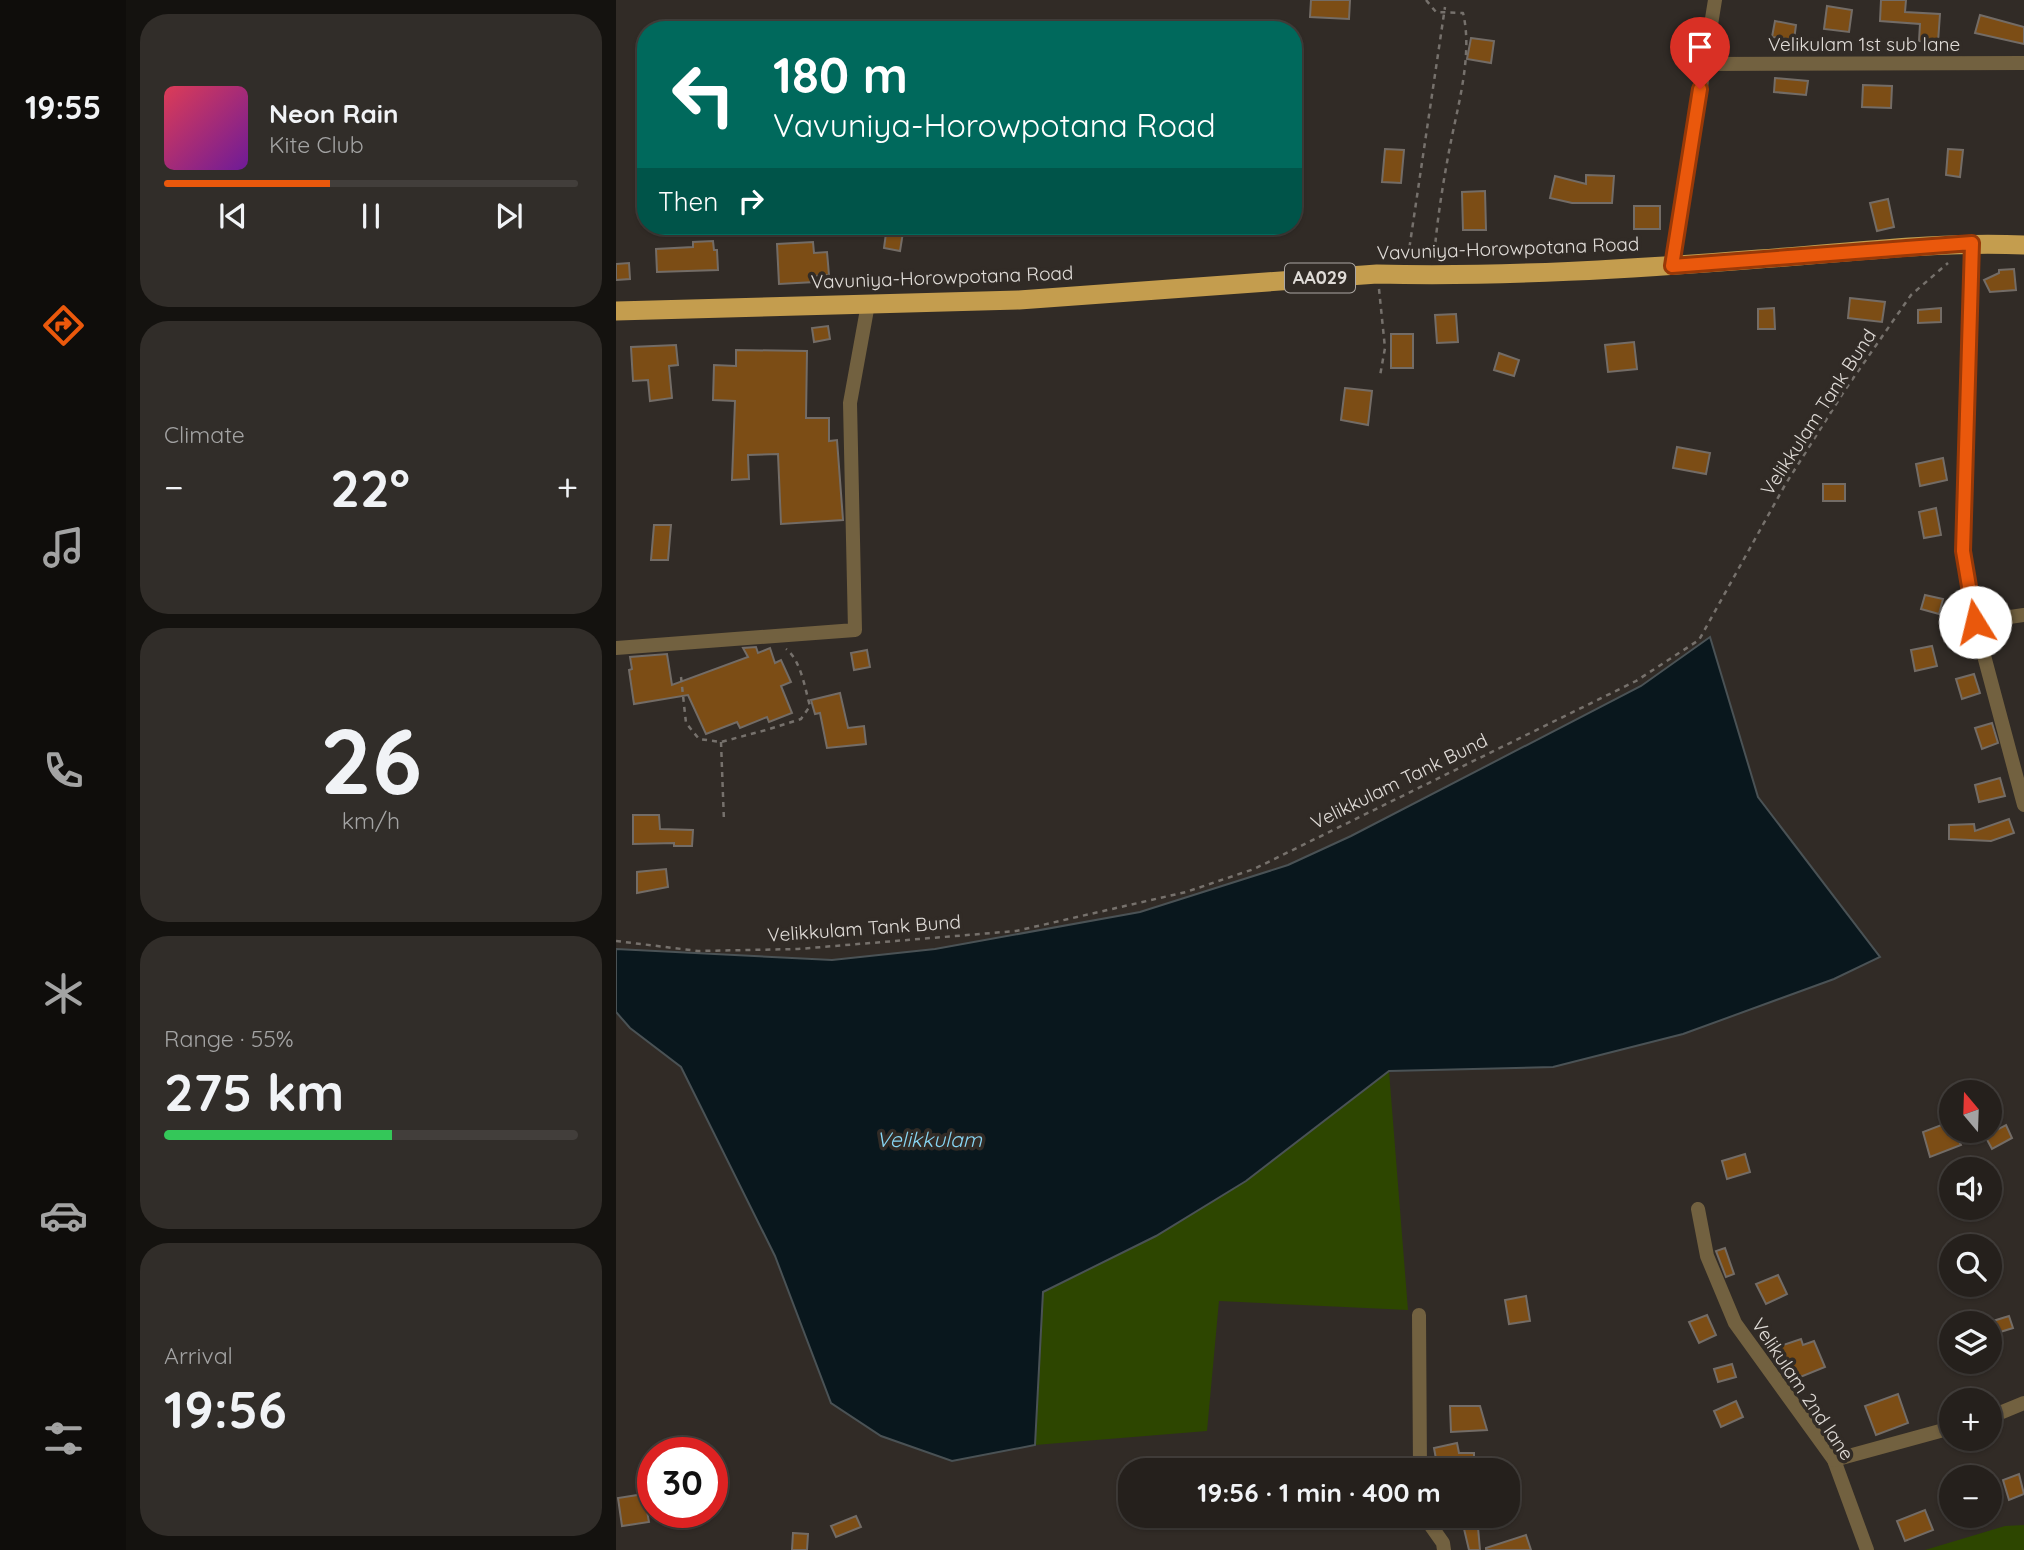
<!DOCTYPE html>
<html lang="en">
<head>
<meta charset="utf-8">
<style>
  :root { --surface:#25201c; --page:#312d29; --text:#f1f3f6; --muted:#a3a3a3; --line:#423e3b; --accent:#ea580c }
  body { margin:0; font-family:Quicksand,sans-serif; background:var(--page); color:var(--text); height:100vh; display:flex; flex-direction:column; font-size:26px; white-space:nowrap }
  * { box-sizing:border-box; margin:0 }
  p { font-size:23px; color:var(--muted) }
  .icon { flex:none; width:38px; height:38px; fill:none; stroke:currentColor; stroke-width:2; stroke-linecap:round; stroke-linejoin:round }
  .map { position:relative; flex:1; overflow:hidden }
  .details { display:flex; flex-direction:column; gap:14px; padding:14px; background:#14120f; width:490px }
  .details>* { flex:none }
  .guide { position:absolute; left:21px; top:21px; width:665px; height:214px; border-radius:28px; box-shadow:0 2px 5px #0004,0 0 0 2px var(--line); background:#00695c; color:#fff; overflow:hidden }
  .needle { width:46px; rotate:341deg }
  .fabs { position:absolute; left:1323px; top:1080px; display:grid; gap:14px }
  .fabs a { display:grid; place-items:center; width:63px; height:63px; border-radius:50%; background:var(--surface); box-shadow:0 2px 5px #0004,0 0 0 2px var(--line); font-size:35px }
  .speed { position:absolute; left:21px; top:1437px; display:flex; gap:14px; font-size:35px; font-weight:700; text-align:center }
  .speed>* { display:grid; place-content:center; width:91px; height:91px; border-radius:50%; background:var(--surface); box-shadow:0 2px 5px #0004,0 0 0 2px var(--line); line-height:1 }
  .speed .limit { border:10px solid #d22; background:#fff; color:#111 }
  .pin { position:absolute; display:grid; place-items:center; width:60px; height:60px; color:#fff; margin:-72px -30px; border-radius:50% 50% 50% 0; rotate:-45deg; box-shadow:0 0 7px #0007 }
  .pin .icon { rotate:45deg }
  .me { position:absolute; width:77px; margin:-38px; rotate:351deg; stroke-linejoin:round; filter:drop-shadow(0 0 5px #0008) }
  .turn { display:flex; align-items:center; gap:24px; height:147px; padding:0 21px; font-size:32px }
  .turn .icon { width:91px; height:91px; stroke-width:2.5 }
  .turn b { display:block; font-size:49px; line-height:60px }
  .then { display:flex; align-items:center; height:66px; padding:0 21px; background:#0003; gap:14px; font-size:26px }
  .big { font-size:52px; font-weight:700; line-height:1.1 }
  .details .widget { flex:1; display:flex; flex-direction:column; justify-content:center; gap:10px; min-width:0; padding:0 24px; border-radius:28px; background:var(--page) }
  .details .dial { align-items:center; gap:0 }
  .dial b { font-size:91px; line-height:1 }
  .song { display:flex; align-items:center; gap:21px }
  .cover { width:84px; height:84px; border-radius:10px; background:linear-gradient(135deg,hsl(350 70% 55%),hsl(280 70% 35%)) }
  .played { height:7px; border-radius:4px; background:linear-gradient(90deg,var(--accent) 40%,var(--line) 40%) }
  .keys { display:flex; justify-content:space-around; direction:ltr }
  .heat { display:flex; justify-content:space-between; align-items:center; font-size:38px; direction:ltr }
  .charge { height:10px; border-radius:5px; background:linear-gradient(90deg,#34c759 55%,var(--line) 0) }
  .trip { position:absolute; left:502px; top:1458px; width:402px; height:70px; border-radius:28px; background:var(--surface); box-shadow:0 2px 5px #0004,0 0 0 2px var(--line); font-weight:700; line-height:70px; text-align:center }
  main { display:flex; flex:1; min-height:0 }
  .dock { display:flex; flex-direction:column; width:126px; justify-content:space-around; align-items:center; background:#0f0d0b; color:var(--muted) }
  .dock .icon { width:49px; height:49px }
  .dock .selected { color:var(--accent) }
  .dock b { font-size:32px; color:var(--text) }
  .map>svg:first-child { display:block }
  .green { fill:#2d4600 }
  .water { fill:#09171d; stroke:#4a5255; stroke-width:2 }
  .building { fill:#7c4d15; stroke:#736c66; stroke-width:2 }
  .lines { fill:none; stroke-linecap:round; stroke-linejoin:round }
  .path { stroke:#76716c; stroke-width:2.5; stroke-dasharray:5 5; stroke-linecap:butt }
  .minor { stroke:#726140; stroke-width:14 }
  .trunk { stroke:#c49d4e; stroke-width:19 }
  .route-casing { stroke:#983908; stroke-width:18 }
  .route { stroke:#ea580c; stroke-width:12 }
  .labels { text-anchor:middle; stroke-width:7; stroke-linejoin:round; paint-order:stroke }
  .shield { fill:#312b26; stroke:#aca7a3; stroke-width:2 }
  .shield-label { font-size:18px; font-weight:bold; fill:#e0dcd8 }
  .street-label { font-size:19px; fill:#e0dcd8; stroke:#312b26 }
  .water-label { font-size:21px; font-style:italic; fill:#88d6f4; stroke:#312b26 }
</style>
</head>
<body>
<main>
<nav class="dock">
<b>19:55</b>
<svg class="icon selected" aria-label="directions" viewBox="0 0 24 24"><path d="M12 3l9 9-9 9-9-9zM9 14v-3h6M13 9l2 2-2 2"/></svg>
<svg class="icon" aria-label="music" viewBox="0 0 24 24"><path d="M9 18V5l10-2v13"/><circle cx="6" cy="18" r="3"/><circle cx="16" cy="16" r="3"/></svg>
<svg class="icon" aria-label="phone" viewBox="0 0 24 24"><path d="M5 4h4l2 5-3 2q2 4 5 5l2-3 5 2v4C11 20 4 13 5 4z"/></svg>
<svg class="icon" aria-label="climate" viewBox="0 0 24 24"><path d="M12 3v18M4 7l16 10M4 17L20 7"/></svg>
<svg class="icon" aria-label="car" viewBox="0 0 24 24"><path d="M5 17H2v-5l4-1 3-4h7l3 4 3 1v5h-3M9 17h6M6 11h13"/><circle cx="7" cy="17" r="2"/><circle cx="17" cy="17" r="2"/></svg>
<svg class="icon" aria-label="filters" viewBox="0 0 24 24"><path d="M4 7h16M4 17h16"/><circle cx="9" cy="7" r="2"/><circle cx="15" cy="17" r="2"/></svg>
</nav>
<section class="details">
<div class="widget">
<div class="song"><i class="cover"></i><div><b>Neon Rain</b><p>Kite Club</p></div></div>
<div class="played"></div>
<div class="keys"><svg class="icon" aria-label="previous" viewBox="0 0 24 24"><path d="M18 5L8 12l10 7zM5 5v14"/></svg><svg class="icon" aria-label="pause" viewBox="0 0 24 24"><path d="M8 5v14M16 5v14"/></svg><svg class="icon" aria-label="next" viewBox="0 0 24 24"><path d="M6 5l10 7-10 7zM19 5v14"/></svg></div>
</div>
<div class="widget"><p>Climate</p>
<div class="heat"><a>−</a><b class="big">22°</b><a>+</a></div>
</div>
<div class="widget dial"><b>26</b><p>km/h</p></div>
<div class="widget"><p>Range · 55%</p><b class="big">275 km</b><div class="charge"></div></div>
<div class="widget"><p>Arrival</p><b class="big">19:56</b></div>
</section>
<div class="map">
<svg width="1408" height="1550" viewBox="0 0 1408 1550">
  <rect width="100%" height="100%" fill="#312b26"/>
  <g class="green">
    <path d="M 773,1071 L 792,1310 L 603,1301 L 591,1431 L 419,1445 L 427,1292 L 540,1236 L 630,1181 Z"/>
    <path d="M 1408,1525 L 1408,1550 L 1309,1550 L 1389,1526 Z"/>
  </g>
  <path class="water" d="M 1094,637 L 1142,797 L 1264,957 L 1218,979 L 1067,1034 L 937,1067 L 773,1071 L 630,1181 L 540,1236 L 427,1292 L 419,1445 L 336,1461 L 265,1436 L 215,1403 L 159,1256 L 65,1067 L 14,1028 L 0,1012 L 0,949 L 216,960 L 319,949 L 524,912 L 672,865 L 735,836 L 1025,686 Z"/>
  <g class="building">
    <path d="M 695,0 L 734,0 L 733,19 L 694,17 Z"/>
    <path d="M 1265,0 L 1290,0 L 1289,12 L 1324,14 L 1322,42 L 1303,41 L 1304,24 L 1264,21 Z"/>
    <path d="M 1211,6 L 1236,10 L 1233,32 L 1208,29 Z"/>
    <path d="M 1364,15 L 1408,27 L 1408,44 L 1359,33 Z"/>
    <path d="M 1159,21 L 1180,25 L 1178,40 L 1156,37 Z"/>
    <path d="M 855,38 L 878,41 L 875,63 L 851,59 Z"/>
    <path d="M 1159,78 L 1192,81 L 1190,95 L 1158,92 Z"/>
    <path d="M 1247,85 L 1276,86 L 1275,108 L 1246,107 Z"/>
    <path d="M 769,149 L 788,150 L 785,183 L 766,182 Z"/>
    <path d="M 1332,149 L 1347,150 L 1344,177 L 1330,175 Z"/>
    <path d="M 970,175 L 998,176 L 996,203 L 956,203 L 934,198 L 939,176 L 970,184 Z"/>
    <path d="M 869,191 L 870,230 L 847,230 L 846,192 Z"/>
    <path d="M 1272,199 L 1278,227 L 1261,231 L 1254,203 Z"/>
    <rect x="1018" y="206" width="26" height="23"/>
    <path d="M 271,226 L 288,226 L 284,251 L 268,248 Z"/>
    <path d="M 97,241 L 98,250 L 101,250 L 102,270 L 41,272 L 40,249 L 77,247 L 77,242 Z"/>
    <path d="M 197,242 L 198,253 L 211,252 L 213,275 L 199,276 L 199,282 L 163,284 L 161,244 Z"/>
    <path d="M 13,263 L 14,279 L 0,280 L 0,264 Z"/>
    <path d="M 1398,269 L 1400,290 L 1374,292 L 1368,280 L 1383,273 L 1383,270 Z"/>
    <path d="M 1234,298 L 1269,302 L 1266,322 L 1232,318 Z"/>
    <path d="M 1158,308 L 1159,329 L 1142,329 L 1142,309 Z"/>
    <path d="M 1325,308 L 1325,322 L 1302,323 L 1302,310 Z"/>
    <path d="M 840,314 L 842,342 L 821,343 L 819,315 Z"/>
    <path d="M 212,326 L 214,339 L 198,342 L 196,328 Z"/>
    <rect x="775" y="334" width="22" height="34"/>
    <path d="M 1018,342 L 1021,369 L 992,372 L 989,345 Z"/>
    <path d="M 60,345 L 62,365 L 53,366 L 56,398 L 34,401 L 32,380 L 17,381 L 15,347 Z"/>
    <path d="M 120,350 L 191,351 L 190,418 L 213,418 L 213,441 L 221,440 L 227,520 L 165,524 L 162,454 L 132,455 L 133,479 L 116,480 L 119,401 L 97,400 L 98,365 L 120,366 Z"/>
    <path d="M 883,353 L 903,360 L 898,376 L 878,370 Z"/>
    <path d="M 729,388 L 756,391 L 752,425 L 725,420 Z"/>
    <path d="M 1061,447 L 1094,453 L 1090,474 L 1057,468 Z"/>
    <path d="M 1327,458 L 1331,480 L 1304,486 L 1300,464 Z"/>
    <rect x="1207" y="484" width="22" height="17"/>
    <path d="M 1320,508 L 1325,535 L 1308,538 L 1303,512 Z"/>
    <path d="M 38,525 L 55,525 L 52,560 L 35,560 Z"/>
    <path d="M 1309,595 L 1327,599 L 1323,614 L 1305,609 Z"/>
    <path d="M 1316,646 L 1321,666 L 1299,671 L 1295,650 Z"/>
    <path d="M 140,647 L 142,653 L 154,648 L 159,663 L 165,660 L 175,682 L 165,686 L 176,713 L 153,722 L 151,717 L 124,728 L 121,722 L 90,734 L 72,695 L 18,704 L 13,670 L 16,669 L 14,657 L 51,654 L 56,685 L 132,657 L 127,648 Z"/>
    <path d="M 251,650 L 254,667 L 238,670 L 235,653 Z"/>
    <path d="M 1358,674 L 1364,693 L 1346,699 L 1340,679 Z"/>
    <path d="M 224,693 L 232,728 L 248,726 L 250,744 L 211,748 L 204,713 L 199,714 L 195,700 Z"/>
    <path d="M 1376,723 L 1382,743 L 1366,749 L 1359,728 Z"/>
    <path d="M 1384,778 L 1389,796 L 1363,802 L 1359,785 Z"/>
    <path d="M 17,815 L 43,815 L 44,829 L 77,830 L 76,846 L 58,846 L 58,843 L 17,844 Z"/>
    <path d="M 1393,819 L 1398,833 L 1375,841 L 1333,839 L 1333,825 L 1358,824 L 1359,831 Z"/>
    <path d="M 50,869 L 52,887 L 21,893 L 21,872 Z"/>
    <path d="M 1328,1124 L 1330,1130 L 1338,1130 L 1345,1145 L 1314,1157 L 1307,1132 Z"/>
    <path d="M 1390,1125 L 1396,1138 L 1376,1149 L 1369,1136 Z"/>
    <path d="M 1129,1154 L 1134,1172 L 1111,1179 L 1106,1161 Z"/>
    <path d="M 1109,1248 L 1118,1274 L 1110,1277 L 1100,1251 Z"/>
    <path d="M 1162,1275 L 1171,1294 L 1150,1304 L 1140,1284 Z"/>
    <path d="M 910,1296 L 914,1321 L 893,1324 L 889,1300 Z"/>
    <path d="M 1091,1315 L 1100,1335 L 1083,1343 L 1073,1322 Z"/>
    <path d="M 1393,1316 L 1397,1328 L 1381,1333 L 1377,1321 Z"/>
    <path d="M 1185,1339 L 1187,1345 L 1198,1341 L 1209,1367 L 1177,1380 L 1164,1346 Z"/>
    <path d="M 1116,1364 L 1120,1377 L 1102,1382 L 1098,1369 Z"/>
    <path d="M 1282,1394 L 1292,1423 L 1260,1435 L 1249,1406 Z"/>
    <path d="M 1120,1401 L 1127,1417 L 1105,1427 L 1098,1411 Z"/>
    <path d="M 834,1406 L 864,1406 L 871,1430 L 835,1432 Z"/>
    <path d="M 841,1443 L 843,1453 L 858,1453 L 858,1468 L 822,1470 L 818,1448 Z"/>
    <path d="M 1403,1474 L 1408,1494 L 1393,1500 L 1387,1480 Z"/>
    <path d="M 28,1494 L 33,1522 L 6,1526 L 2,1498 Z"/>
    <path d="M 1309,1510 L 1317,1530 L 1289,1541 L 1281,1521 Z"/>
    <path d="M 240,1516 L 245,1527 L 220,1537 L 215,1526 Z"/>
    <path d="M 845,1516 L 861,1516 L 864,1550 L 853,1550 Z"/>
    <path d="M 177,1533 L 192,1534 L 191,1550 L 176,1550 Z"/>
    <path d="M 910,1535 L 915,1550 L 870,1550 L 870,1548 Z"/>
  </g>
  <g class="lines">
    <g class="path">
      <path d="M 810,0 L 820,12 L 847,13 C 857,54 842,105 834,146 C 827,183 821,220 818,258"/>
      <path d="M 792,257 L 829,7"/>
      <path d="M 763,289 L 769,348 L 764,376"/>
      <path d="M 65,677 L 70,723 L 83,739 L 105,742 L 150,730 L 185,719 L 194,706 C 189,689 185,660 170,649"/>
      <path d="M 105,742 L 108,822"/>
      <path d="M 0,941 L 82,951 L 182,949 L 400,931 L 570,892 L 638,869 L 1020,681 L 1083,640 L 1169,485 L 1229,390 L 1295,295 L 1332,263"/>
    </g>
    <g class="minor">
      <path d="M 1088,64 L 1408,63"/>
      <path d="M 1356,243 L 1347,551 L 1359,622 L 1408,805"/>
      <path d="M 1056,266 L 1099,0"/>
      <path d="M 1359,622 L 1408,615"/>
      <path d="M 0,648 L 239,630 L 234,403 L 252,304"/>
      <path d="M 1082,1209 L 1091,1256 L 1119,1323 L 1218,1460 L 1251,1550"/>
      <path d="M 803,1315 L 804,1470"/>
      <path d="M 1374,1417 L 1408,1403"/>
      <path d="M 1218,1460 L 1335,1428"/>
      <path d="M 808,1516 L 827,1543 L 828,1550"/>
    </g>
    <path class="trunk" d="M 0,311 L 403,300 L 761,274 C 888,277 1017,269 1143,259 C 1231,253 1320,241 1408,245"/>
  </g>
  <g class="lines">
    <defs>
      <path id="route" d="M 1084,89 L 1056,266 L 1356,243 L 1347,551 L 1359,622"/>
    </defs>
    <use href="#route" class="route-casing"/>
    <use href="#route" class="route"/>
  </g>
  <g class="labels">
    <rect class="shield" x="669" y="263.5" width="70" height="29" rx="5"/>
    <g class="shield-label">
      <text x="704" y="284">AA029</text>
    </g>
    <g class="street-label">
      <text x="1248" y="51">Velikulam 1st sub lane</text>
      <text transform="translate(892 248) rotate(-2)" y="7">Vavuniya-Horowpotana Road</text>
      <text transform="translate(326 277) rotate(-2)" y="7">Vavuniya-Horowpotana Road</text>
      <text transform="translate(1202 412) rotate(-57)" y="7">Velikkulam Tank Bund</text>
      <text transform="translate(783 781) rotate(-26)" y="7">Velikkulam Tank Bund</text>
      <text transform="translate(248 928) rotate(-4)" y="7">Velikkulam Tank Bund</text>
      <text transform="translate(1187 1389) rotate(56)" y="7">Velikulam 2nd lane</text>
    </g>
    <g class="water-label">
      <text x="313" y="1147">Velikkulam</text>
    </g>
  </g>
</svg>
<div class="fabs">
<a><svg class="needle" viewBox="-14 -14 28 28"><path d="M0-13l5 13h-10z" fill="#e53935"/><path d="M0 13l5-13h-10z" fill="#a3a3a3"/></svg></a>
<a><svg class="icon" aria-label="sound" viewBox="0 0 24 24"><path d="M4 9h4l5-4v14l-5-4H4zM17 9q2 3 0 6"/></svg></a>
<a><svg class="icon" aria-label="search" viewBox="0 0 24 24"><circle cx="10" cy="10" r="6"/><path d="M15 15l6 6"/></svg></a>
<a><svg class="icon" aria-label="layers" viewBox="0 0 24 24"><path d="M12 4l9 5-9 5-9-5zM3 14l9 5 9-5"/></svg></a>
<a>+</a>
<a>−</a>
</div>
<div class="speed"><div class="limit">30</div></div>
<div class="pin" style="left:1084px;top:89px;background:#d93025"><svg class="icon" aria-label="arrive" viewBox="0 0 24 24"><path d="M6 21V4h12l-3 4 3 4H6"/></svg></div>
<svg class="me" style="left:1359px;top:622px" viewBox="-20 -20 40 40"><circle r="19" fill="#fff"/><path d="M0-13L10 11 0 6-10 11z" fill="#ea580c"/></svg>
<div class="trip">19:56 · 1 min · 400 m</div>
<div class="guide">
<div class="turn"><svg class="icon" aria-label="left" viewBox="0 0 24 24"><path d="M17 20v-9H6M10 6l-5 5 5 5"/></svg><div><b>180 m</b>Vavuniya-Horowpotana Road</div></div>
<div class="then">Then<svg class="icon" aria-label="right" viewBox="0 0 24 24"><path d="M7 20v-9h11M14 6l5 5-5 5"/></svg></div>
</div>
</div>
</main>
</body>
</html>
